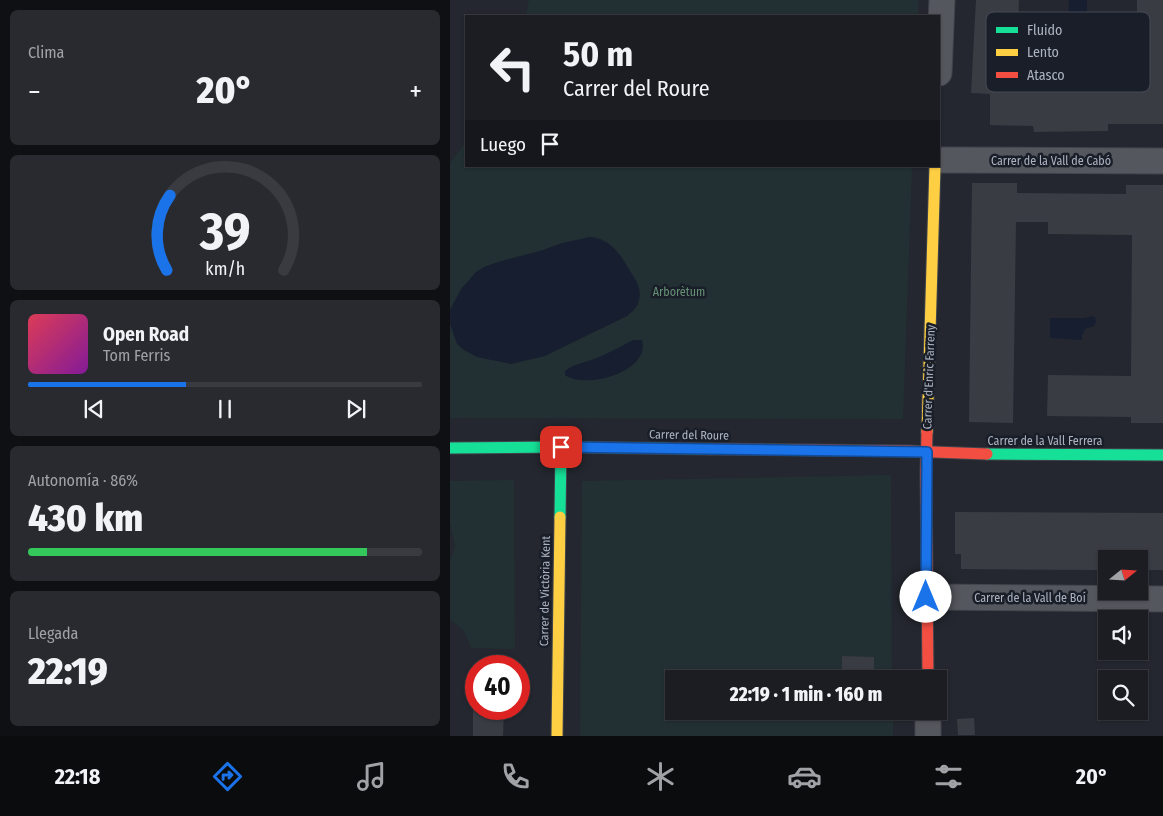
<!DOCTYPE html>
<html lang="es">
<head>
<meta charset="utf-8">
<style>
  :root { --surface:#1b1d23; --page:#282a30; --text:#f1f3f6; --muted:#a0a2a6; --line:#393b41; --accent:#1a73e8 }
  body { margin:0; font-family:"Fira Sans Condensed",sans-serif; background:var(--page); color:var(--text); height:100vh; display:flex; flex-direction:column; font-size:19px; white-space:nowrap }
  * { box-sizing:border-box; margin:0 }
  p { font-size:16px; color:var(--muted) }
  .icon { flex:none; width:28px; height:28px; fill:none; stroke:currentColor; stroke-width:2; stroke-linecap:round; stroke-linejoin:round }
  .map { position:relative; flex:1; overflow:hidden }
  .drawer { display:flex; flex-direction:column; gap:10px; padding:10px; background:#0f1013; width:450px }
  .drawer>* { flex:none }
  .guide { position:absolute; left:15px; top:15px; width:475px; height:152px; border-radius:0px; box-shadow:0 1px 4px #0004,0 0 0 1px var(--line); background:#1b1d23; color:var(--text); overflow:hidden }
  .needle { width:32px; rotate:72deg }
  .buttons { position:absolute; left:648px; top:550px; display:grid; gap:10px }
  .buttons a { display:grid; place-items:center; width:50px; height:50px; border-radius:0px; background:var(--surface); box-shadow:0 1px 4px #0004,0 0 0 1px var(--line); font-size:25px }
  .speed { position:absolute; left:15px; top:655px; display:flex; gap:10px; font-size:25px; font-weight:700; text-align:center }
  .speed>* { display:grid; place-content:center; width:65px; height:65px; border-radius:50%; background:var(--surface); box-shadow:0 1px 4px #0004,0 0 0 1px var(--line); line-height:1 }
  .speed .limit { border:8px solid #d22; background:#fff; color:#111 }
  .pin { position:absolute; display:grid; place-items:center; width:42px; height:42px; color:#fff; margin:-21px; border-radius:10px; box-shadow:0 2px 8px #0006 }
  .me { position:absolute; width:55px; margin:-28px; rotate:0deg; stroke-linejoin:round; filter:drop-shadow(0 0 4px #0008) }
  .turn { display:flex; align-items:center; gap:18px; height:105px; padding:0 15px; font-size:22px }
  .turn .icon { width:65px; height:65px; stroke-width:2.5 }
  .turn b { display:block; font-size:35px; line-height:42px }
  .then { display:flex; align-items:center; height:48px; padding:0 15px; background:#0003; gap:10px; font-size:19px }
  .big { font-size:38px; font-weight:800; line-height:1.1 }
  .drawer .tile { flex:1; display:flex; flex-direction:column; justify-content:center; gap:8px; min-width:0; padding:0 18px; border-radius:8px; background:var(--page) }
  .drawer .dial { align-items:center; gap:0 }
  .dial svg { height:130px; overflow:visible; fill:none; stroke:var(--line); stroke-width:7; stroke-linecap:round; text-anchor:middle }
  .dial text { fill:var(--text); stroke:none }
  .song { display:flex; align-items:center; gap:15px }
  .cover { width:60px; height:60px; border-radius:8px; background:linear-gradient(135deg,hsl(350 70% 55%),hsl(290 70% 35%)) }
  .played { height:5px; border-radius:2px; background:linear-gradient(90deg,var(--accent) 40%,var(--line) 40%) }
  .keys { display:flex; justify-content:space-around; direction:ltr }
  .heat { display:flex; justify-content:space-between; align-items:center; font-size:28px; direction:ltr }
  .charge { height:8px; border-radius:4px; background:linear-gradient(90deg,#34c759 86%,var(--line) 0) }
  .trip { position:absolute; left:215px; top:670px; width:282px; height:50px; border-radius:0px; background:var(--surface); box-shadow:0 1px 4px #0004,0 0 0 1px var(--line); font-weight:800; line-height:50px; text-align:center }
  .menu { display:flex; height:80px; justify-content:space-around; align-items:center; background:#0b0c0e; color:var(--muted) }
  .menu .icon { width:35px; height:35px }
  .menu .selected { color:var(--accent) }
  .menu b { font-size:22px; color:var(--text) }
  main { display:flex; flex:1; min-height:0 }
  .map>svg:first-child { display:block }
  .green { fill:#223033 }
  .water { fill:#161e2f }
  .building { fill:#393c43 }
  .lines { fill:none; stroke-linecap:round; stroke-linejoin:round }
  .street-casing { stroke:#41444c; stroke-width:27 }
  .fast-casing { stroke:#41444c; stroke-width:13 }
  .slow-casing { stroke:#41444c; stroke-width:13 }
  .jam-casing { stroke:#41444c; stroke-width:13 }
  .street { stroke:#54575d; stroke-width:25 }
  .fast { stroke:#16e098; stroke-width:11 }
  .slow { stroke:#ffcf43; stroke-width:11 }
  .jam { stroke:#f24e42; stroke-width:11 }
  .route-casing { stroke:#114b97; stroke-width:12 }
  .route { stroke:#1a73e8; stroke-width:9 }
  .labels { text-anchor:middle; stroke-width:5; stroke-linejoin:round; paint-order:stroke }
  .street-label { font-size:12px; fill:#adb3c1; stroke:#191e28 }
  .park-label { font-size:12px; fill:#669074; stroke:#191e28 }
  .key { fill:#191e28; stroke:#454b56; stroke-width:1 }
  .key-label { font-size:14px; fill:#adb3c1 }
</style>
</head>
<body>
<main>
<section class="drawer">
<div class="tile"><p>Clima</p>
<div class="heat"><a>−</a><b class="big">20°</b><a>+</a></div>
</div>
<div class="tile dial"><svg viewBox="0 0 100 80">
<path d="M14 69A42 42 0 1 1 86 69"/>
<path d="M14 69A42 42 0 0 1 16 23" stroke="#1a73e8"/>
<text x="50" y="56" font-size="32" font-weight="700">39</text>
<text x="50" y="72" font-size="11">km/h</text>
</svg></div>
<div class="tile">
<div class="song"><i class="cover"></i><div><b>Open Road</b><p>Tom Ferris</p></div></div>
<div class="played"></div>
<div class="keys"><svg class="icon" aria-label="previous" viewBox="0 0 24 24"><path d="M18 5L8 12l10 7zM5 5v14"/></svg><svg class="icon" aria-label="pause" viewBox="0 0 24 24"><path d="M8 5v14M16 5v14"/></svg><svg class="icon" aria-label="next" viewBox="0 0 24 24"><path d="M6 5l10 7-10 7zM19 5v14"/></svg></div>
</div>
<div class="tile"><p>Autonomía · 86%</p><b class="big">430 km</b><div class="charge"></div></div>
<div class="tile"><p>Llegada</p><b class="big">22:19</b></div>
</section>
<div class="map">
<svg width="713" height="736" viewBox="0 0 713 736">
  <rect width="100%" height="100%" fill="#24272f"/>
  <g class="green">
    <path d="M 79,0 L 468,0 L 468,16 L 76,16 Z"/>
    <path d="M 16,142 L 16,166 L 462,166 L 453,419 L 0,418 L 0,163 Z"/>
    <path d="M 441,475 L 442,679 L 224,679 L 224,711 L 443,711 L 443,736 L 130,736 L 132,481 Z"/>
    <path d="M 64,480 L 65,649 L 21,648 L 14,631 L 0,619 L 0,563 L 5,546 L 0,522 L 0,481 Z"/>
  </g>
  <g class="water">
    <path d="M 619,0 L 637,0 L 637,34 L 618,33 Z"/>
    <path d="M 140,237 C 160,238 171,255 180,271 C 186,280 192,289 189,300 C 188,307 182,312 177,316 L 95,356 L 61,364 L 27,357 L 14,350 L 7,344 L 0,324 L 0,310 L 11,289 L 26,272 L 34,267 L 48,262 L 93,250 L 112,243 Z"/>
    <path d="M 641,316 L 645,317 L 646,321 L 644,326 L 635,329 L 632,335 L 632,340 L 600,338 L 600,318 L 635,318 Z"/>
    <path d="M 183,340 L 192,340 C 201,372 135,390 115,375 L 115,371 C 123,364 133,363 144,359 C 157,354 170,347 183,340 Z"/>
  </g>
  <g class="building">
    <path d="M 526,0 L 569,0 L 565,89 L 687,90 L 687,0 L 713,0 L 713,124 L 658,124 L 658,131 L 584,132 L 583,126 L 540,125 L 540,94 L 521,93 Z"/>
    <path d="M 522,183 L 567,183 L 567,193 L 676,194 L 676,185 L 713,185 L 713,423 L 681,423 L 681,417 L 597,416 L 598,375 L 681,376 L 682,235 L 598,234 L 598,222 L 566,222 L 563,423 L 519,422 Z"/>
    <path d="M 505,512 L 713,513 L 713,570 L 696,570 L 696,559 L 649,559 L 649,570 L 511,569 L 511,554 L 505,554 Z"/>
    <path d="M 392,656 L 424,657 L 424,679 L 392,679 Z"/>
    <path d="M 23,709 L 54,709 L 53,736 L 23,736 Z"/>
    <path d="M 524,718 L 525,735 L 508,735 L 507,719 Z"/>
  </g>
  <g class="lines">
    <defs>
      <g id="street">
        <path d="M 489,73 L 492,0"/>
        <path d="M 489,160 L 713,161"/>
        <path d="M 477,597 L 713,599"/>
        <path d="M 478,711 L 478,736"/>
      </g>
      <g id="fast">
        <path d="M 0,448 L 111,447 L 259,449"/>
        <path d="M 537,454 L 713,455"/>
        <path d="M 110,517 L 111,447"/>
      </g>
      <g id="slow">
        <path d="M 477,432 L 485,166"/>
        <path d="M 107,736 L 110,517"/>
      </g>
      <g id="jam">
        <path d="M 477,432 L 476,472 L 478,679"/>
        <path d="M 259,449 L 457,451 L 537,454"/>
      </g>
    </defs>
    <use href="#street" class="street-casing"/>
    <use href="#fast" class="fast-casing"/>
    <use href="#slow" class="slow-casing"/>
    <use href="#jam" class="jam-casing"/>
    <use href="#street" class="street"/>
    <use href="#fast" class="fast"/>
    <use href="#slow" class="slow"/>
    <use href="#jam" class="jam"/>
  </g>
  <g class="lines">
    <defs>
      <path id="route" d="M 111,447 L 477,452 L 476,597"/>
    </defs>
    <use href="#route" class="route-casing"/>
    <use href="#route" class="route"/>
  </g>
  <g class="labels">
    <g class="street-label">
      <text x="601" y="165">Carrer de la Vall de Cabó</text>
      <text transform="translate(479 377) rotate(-88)" y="4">Carrer d'Enric Farreny</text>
      <text transform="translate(239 435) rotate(1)" y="4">Carrer del Roure</text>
      <text x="595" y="445">Carrer de la Vall Ferrera</text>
      <text transform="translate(95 591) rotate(-89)" y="4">Carrer de Victòria Kent</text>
      <text x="580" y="602">Carrer de la Vall de Boí</text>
    </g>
    <g class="park-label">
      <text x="229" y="296">Arborètum</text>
    </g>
  </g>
  <rect x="536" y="12" width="164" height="80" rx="8" class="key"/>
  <rect x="546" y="27" width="22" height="6" fill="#16e098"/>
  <rect x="546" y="49" width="22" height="7" fill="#ffcf43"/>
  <rect x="546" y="72" width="22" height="6" fill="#f24e42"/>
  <g class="key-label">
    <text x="577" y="35">Fluido</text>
    <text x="577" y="57">Lento</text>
    <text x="577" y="80">Atasco</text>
  </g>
</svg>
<div class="buttons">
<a><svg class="needle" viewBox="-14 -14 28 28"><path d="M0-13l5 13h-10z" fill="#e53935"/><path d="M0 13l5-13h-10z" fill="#a0a2a6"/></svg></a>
<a><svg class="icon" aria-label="sound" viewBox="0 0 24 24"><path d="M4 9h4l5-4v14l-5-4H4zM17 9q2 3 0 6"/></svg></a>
<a><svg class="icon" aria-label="search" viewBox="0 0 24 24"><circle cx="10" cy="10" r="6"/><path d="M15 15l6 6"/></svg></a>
</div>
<div class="speed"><div class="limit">40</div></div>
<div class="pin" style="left:111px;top:447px;background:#d93025"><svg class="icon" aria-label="arrive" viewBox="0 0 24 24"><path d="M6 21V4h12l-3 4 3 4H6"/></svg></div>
<svg class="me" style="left:476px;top:597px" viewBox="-20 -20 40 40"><circle r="19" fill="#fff"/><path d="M0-13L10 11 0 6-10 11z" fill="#1a73e8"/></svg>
<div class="trip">22:19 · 1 min · 160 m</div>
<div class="guide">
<div class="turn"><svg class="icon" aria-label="left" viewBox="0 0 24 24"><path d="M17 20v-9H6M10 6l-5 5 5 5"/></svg><div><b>50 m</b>Carrer del Roure</div></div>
<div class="then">Luego<svg class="icon" aria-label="arrive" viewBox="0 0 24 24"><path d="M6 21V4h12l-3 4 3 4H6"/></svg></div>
</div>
</div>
</main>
<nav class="menu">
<b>22:18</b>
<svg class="icon selected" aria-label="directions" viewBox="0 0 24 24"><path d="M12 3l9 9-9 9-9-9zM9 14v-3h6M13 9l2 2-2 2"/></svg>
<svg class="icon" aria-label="music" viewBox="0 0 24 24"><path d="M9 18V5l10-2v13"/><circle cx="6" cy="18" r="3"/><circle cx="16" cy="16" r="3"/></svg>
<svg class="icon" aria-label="phone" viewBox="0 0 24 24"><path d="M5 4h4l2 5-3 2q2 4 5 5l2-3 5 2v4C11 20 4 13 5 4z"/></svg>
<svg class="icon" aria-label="climate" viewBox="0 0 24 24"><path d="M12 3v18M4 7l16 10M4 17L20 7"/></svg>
<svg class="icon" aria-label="car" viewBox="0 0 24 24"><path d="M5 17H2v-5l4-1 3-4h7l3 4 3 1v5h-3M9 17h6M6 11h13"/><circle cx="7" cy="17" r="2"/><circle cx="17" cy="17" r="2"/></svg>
<svg class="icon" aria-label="filters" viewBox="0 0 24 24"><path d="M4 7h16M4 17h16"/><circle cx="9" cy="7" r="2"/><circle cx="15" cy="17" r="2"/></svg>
<b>20°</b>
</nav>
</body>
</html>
